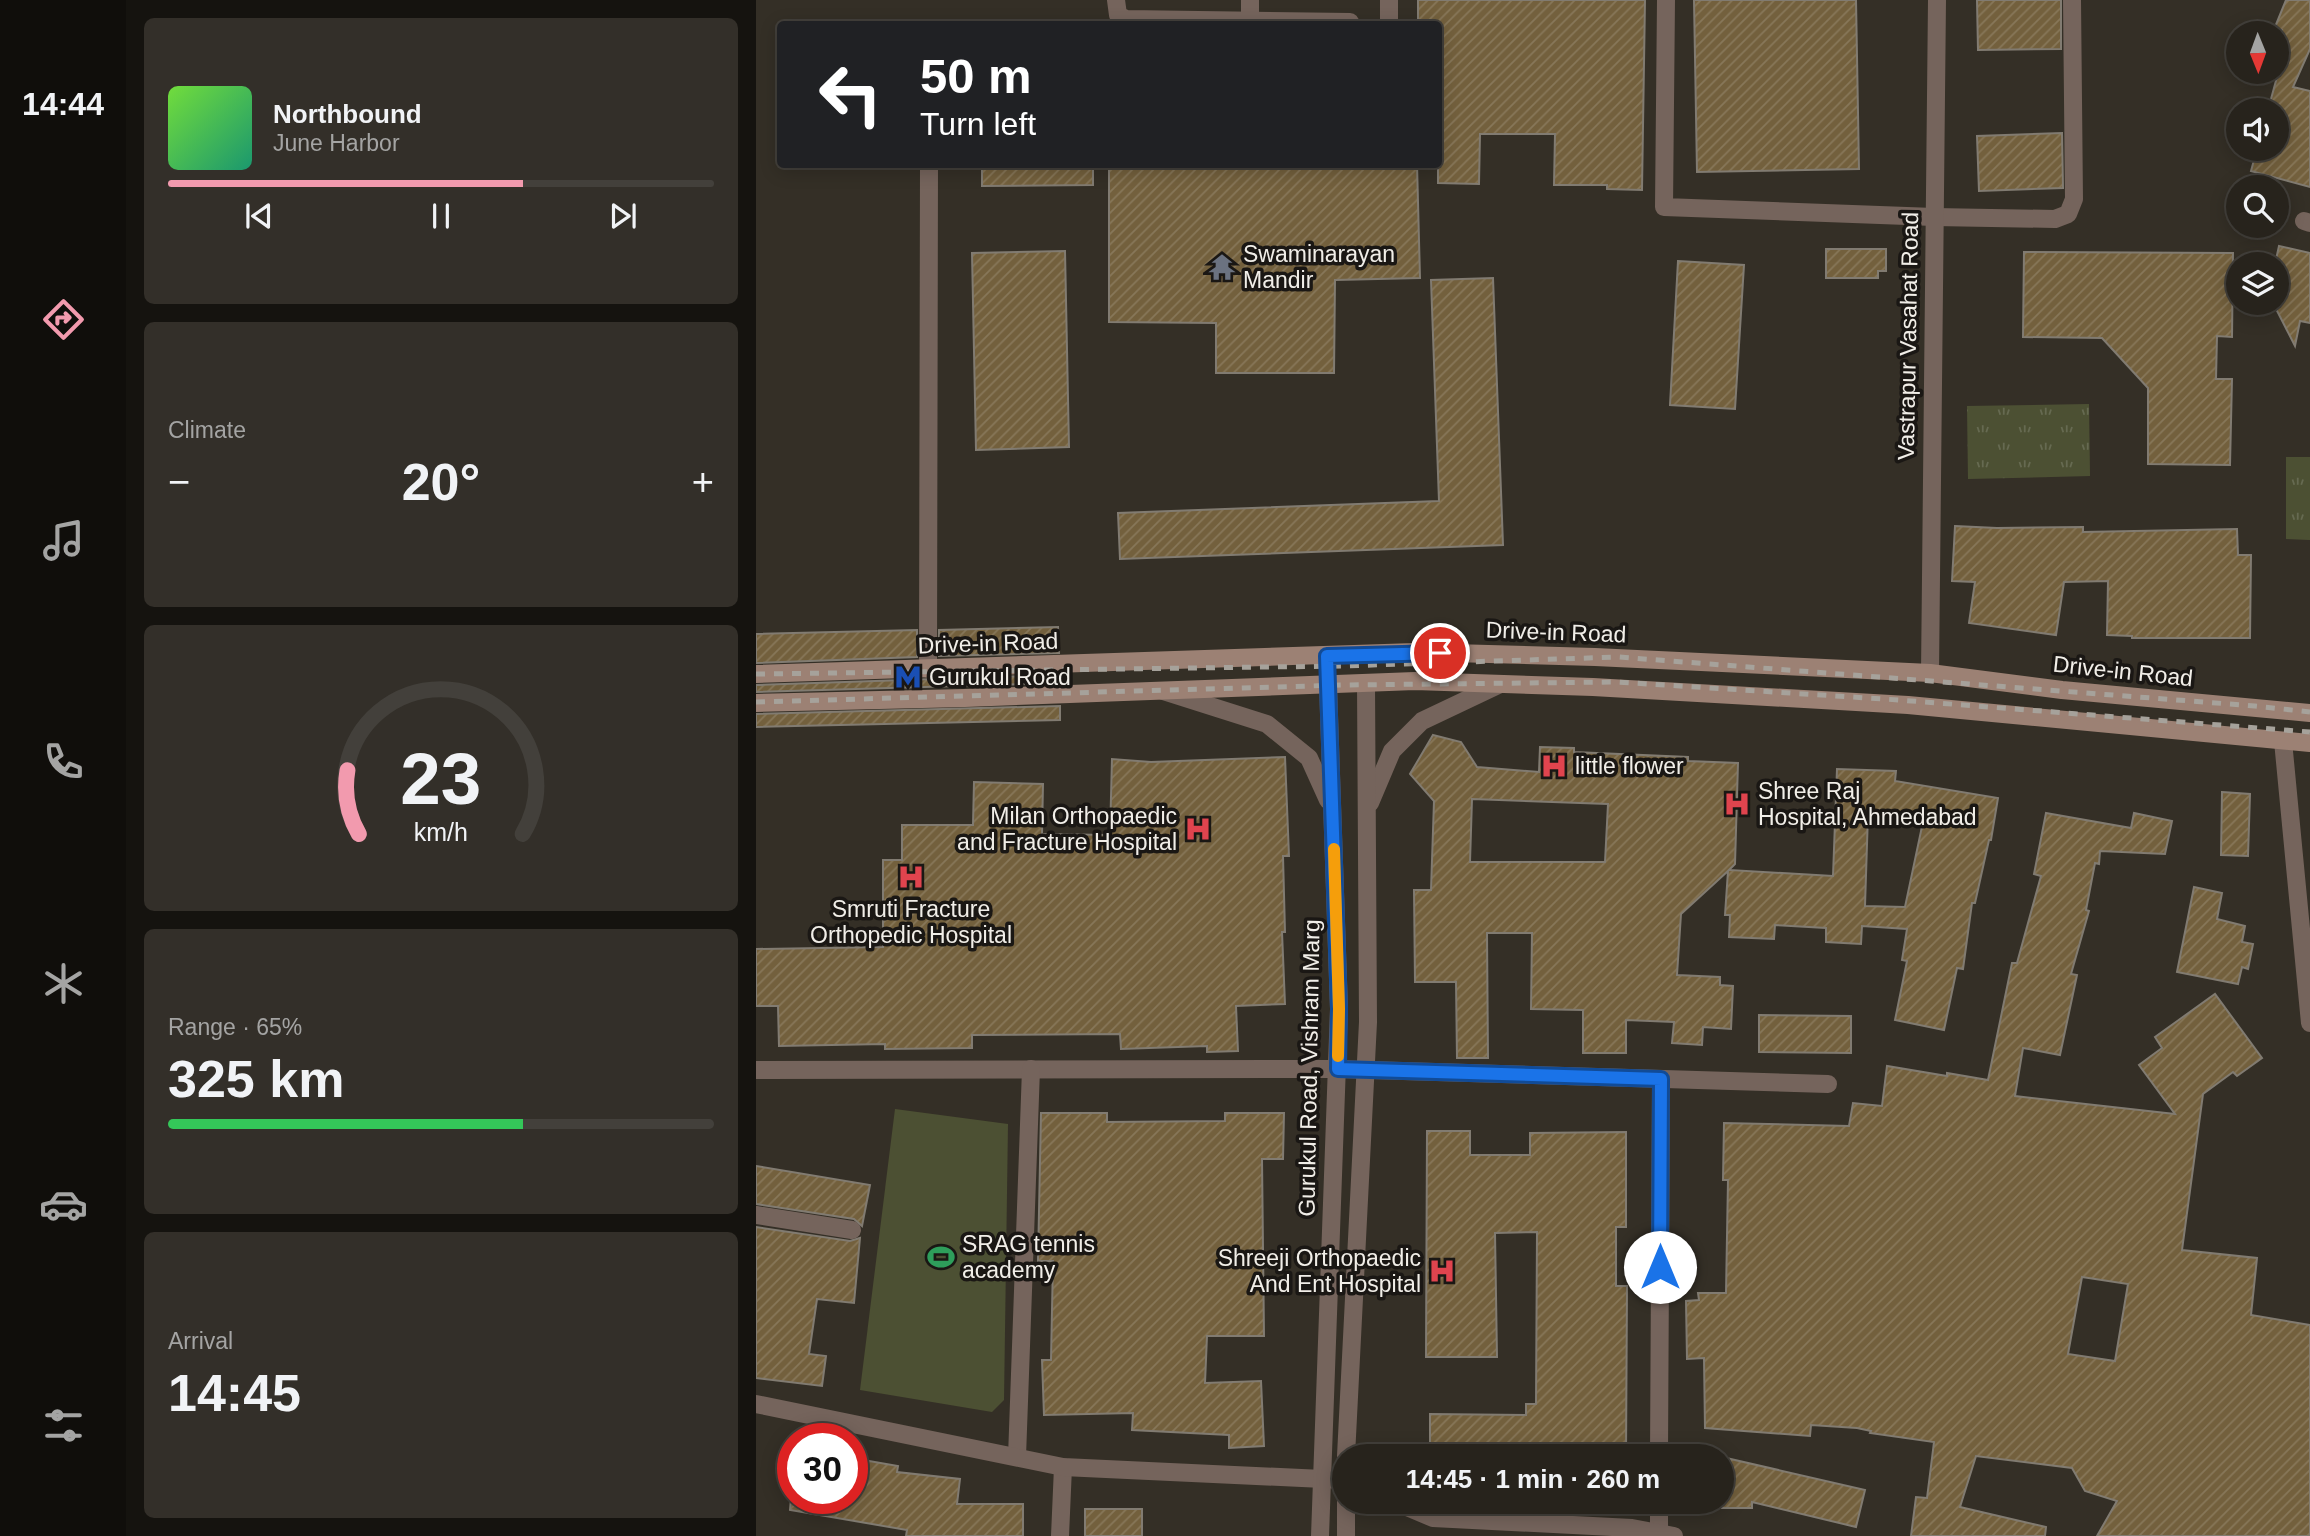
<!DOCTYPE html>
<html lang="en">
<head>
<meta charset="utf-8">
<style>
  :root { --surface:#27231c; --page:#332f29; --text:#f1f3f6; --muted:#a4a4a3; --line:#43403b; --accent:#f29aae }
  body { margin:0; font-family:Helvetica,sans-serif; background:var(--page); color:var(--text); height:100vh; display:flex; flex-direction:column; font-size:26px; white-space:nowrap }
  * { box-sizing:border-box; margin:0 }
  p { font-size:23px; color:var(--muted) }
  .icon { flex:none; width:38px; height:38px; fill:none; stroke:currentColor; stroke-width:2; stroke-linecap:round; stroke-linejoin:round }
  .map { position:relative; flex:1; overflow:hidden }
  .details { display:flex; flex-direction:column; gap:18px; padding:18px; background:#15130f; width:630px }
  .details>* { flex:none }
  .top-card { position:absolute; left:21px; top:21px; width:665px; height:147px; border-radius:7px; box-shadow:0 4px 18px #0003,0 0 0 2px var(--line); background:#202124; color:#fff; overflow:hidden }
  .needle { width:46px; rotate:179deg }
  .controls { position:absolute; left:1470px; top:21px; display:grid; gap:14px }
  .controls a { display:grid; place-items:center; width:63px; height:63px; border-radius:50%; background:var(--surface); box-shadow:0 4px 18px #0003,0 0 0 2px var(--line); font-size:35px }
  .speed { position:absolute; left:21px; top:1423px; display:flex; gap:14px; font-size:35px; font-weight:700; text-align:center }
  .speed>* { display:grid; place-content:center; width:91px; height:91px; border-radius:50%; background:var(--surface); box-shadow:0 4px 18px #0003,0 0 0 2px var(--line); line-height:1 }
  .speed .limit { border:10px solid #d22; background:#fff; color:#111 }
  .pin { position:absolute; display:grid; place-items:center; width:60px; height:60px; color:#fff; margin:-30px; border:4px solid #fff; border-radius:50%; box-shadow:0 2px 7px #0007 }
  .me { position:absolute; width:77px; margin:-38px; rotate:0deg; stroke-linejoin:round; filter:drop-shadow(0 0 5px #0008) }
  .turn { display:flex; align-items:center; gap:24px; height:147px; padding:0 28px; font-size:32px }
  .turn .icon { width:91px; height:91px; stroke-width:2.5 }
  .turn b { display:block; font-size:49px; line-height:60px }
  .big { font-size:52px; font-weight:700; line-height:1.1 }
  .details .tile { flex:1; display:flex; flex-direction:column; justify-content:center; gap:10px; min-width:0; padding:0 24px; border-radius:10px; background:var(--page) }
  .details .dial { align-items:center; gap:0 }
  .dial svg { height:182px; overflow:visible; fill:none; stroke:var(--line); stroke-width:7; stroke-linecap:round; text-anchor:middle }
  .dial text { fill:var(--text); stroke:none }
  .song { display:flex; align-items:center; gap:21px }
  .cover { width:84px; height:84px; border-radius:10px; background:linear-gradient(135deg,hsl(100 70% 55%),hsl(160 70% 35%)) }
  .played { height:7px; border-radius:4px; background:linear-gradient(90deg,var(--accent) 65%,var(--line) 65%) }
  .keys { display:flex; justify-content:space-around; direction:ltr }
  .heat { display:flex; justify-content:space-between; align-items:center; font-size:38px; direction:ltr }
  .charge { height:10px; border-radius:5px; background:linear-gradient(90deg,#34c759 65%,var(--line) 0) }
  .trip { position:absolute; left:576px; top:1444px; width:402px; height:70px; border-radius:35px; background:var(--surface); box-shadow:0 4px 18px #0003,0 0 0 2px var(--line); font-weight:700; line-height:70px; text-align:center }
  main { display:flex; flex:1; min-height:0 }
  .dock { display:flex; flex-direction:column; width:126px; justify-content:space-around; align-items:center; background:#100e0b; color:var(--muted) }
  .dock .icon { width:49px; height:49px }
  .dock .active { color:var(--accent) }
  .dock b { font-size:32px; color:var(--text) }
  .map>svg:first-child { display:block }
  .grass { fill:url(#grass-tufts) }
  .pitch { fill:#4c5033 }
  .building { fill:url(#building-hatch); stroke:#817b71; stroke-width:2; fill-rule:evenodd }
  .lines { fill:none; stroke-linecap:round; stroke-linejoin:round }
  .minor { stroke:#75645c; stroke-width:18 }
  .tertiary { stroke:#75645c; stroke-width:18 }
  .secondary { stroke:#9c8174; stroke-width:18 }
  .rail { stroke:#a6a29b; stroke-width:5; stroke-dasharray:9 9; stroke-linecap:butt }
  .route-casing { stroke:#114b97; stroke-width:18 }
  .route { stroke:#1a73e8; stroke-width:12 }
  .slow { stroke:#f59e0b; stroke-width:12 }
  .labels { text-anchor:middle; stroke-width:7; stroke-linejoin:round; paint-order:stroke }
  .poi-label { font-size:23px; fill:#f1eee8; stroke:#1a1714; text-anchor:start }
  .street-label { font-size:23px; fill:#f1eee8; stroke:#1a1714 }
</style>
</head>
<body>
<main>
<nav class="dock">
<b>14:44</b>
<svg class="icon active" aria-label="directions" viewBox="0 0 24 24"><path d="M12 3l9 9-9 9-9-9zM9 14v-3h6M13 9l2 2-2 2"/></svg>
<svg class="icon" aria-label="music" viewBox="0 0 24 24"><path d="M9 18V5l10-2v13"/><circle cx="6" cy="18" r="3"/><circle cx="16" cy="16" r="3"/></svg>
<svg class="icon" aria-label="phone" viewBox="0 0 24 24"><path d="M5 4h4l2 5-3 2q2 4 5 5l2-3 5 2v4C11 20 4 13 5 4z"/></svg>
<svg class="icon" aria-label="climate" viewBox="0 0 24 24"><path d="M12 3v18M4 7l16 10M4 17L20 7"/></svg>
<svg class="icon" aria-label="car" viewBox="0 0 24 24"><path d="M5 17H2v-5l4-1 3-4h7l3 4 3 1v5h-3M9 17h6M6 11h13"/><circle cx="7" cy="17" r="2"/><circle cx="17" cy="17" r="2"/></svg>
<svg class="icon" aria-label="filters" viewBox="0 0 24 24"><path d="M4 7h16M4 17h16"/><circle cx="9" cy="7" r="2"/><circle cx="15" cy="17" r="2"/></svg>
</nav>
<section class="details">
<div class="tile">
<div class="song"><i class="cover"></i><div><b>Northbound</b><p>June Harbor</p></div></div>
<div class="played"></div>
<div class="keys"><svg class="icon" aria-label="previous" viewBox="0 0 24 24"><path d="M18 5L8 12l10 7zM5 5v14"/></svg><svg class="icon" aria-label="pause" viewBox="0 0 24 24"><path d="M8 5v14M16 5v14"/></svg><svg class="icon" aria-label="next" viewBox="0 0 24 24"><path d="M6 5l10 7-10 7zM19 5v14"/></svg></div>
</div>
<div class="tile"><p>Climate</p>
<div class="heat"><a>−</a><b class="big">20°</b><a>+</a></div>
</div>
<div class="tile dial"><svg viewBox="0 0 100 80">
<path d="M14 69A42 42 0 1 1 86 69"/>
<path d="M14 69A42 42 0 0 1 9 41" stroke="#f29aae"/>
<text x="50" y="56" font-size="32" font-weight="700">23</text>
<text x="50" y="72" font-size="11">km/h</text>
</svg></div>
<div class="tile"><p>Range · 65%</p><b class="big">325 km</b><div class="charge"></div></div>
<div class="tile"><p>Arrival</p><b class="big">14:45</b></div>
</section>
<div class="map">
<svg width="1554" height="1536" viewBox="0 0 1554 1536">
  <defs>
    <pattern id="grass-tufts" width="24" height="20" patternUnits="userSpaceOnUse" patternTransform="scale(1.75)"><rect width="24" height="20" fill="#4c5033"/><path d="M3 7l-1-3M5 7V3M7 7l1-3M15 17l-1-3M17 17v-4M19 17l1-3" fill="none" stroke="#666a51"/></pattern>
    <pattern id="building-hatch" width="6" height="6" patternUnits="userSpaceOnUse" patternTransform="scale(1.75)"><rect width="6" height="6" fill="#73603d"/><path d="M-1 1l2-2M0 6l6-6M5 7l2-2" fill="none" stroke="#877759"/></pattern>
  </defs>
  <rect width="100%" height="100%" fill="#342f26"/>
  <g class="grass">
    <path d="M 1333,404 L 1334,476 L 1212,479 L 1211,406 Z"/>
    <path d="M 1530,457 L 1554,457 L 1554,540 L 1530,539 Z"/>
  </g>
  <path class="pitch" d="M 139,1109 L 252,1124 L 248,1400 L 236,1412 L 104,1390 Z"/>
  <g class="building">
    <path d="M 662,0 L 889,0 L 886,190 L 851,189 L 851,185 L 798,185 L 799,134 L 724,134 L 723,184 L 682,183 L 682,24 L 662,24 Z"/>
    <path d="M 938,0 L 1100,0 L 1103,169 L 941,172 Z"/>
    <path d="M 1221,0 L 1305,0 L 1305,49 L 1222,50 Z"/>
    <path d="M 1530,0 L 1554,0 L 1554,49 L 1537,87 L 1554,91 L 1554,187 L 1495,171 L 1501,149 L 1521,149 L 1521,110 L 1512,110 L 1530,44 L 1522,41 L 1526,30 L 1519,27 Z"/>
    <path d="M 1306,133 L 1307,188 L 1223,191 L 1221,136 Z"/>
    <path d="M 226,164 L 337,164 L 337,185 L 226,186 Z"/>
    <path d="M 353,164 L 661,164 L 664,278 L 579,280 L 578,373 L 460,373 L 460,323 L 353,322 Z"/>
    <path d="M 1523,246 L 1554,253 L 1554,323 L 1544,321 L 1539,346 L 1517,303 L 1521,303 L 1521,264 L 1519,264 Z"/>
    <path d="M 1070,249 L 1130,249 L 1130,271 L 1122,271 L 1122,278 L 1070,278 Z"/>
    <path d="M 309,251 L 313,447 L 220,450 L 216,253 Z"/>
    <path d="M 1268,252 L 1477,253 L 1476,337 L 1461,336 L 1460,379 L 1476,379 L 1474,465 L 1392,464 L 1392,388 L 1346,338 L 1267,337 Z"/>
    <path d="M 922,261 L 988,265 L 979,409 L 914,405 Z"/>
    <path d="M 737,278 L 747,545 L 364,559 L 362,513 L 683,501 L 675,280 Z"/>
    <path d="M 1199,526 L 1241,528 L 1327,527 L 1327,532 L 1481,529 L 1482,555 L 1495,555 L 1494,638 L 1376,638 L 1376,636 L 1351,635 L 1352,581 L 1308,582 L 1300,635 L 1213,623 L 1219,582 L 1196,581 Z"/>
    <path d="M 302,627 L 303,653 L 183,656 L 183,630 Z"/>
    <path d="M 161,630 L 161,657 L 0,663 L 0,634 Z"/>
    <path d="M 303,675 L 303,683 L 0,692 L 0,685 Z"/>
    <path d="M 304,706 L 304,720 L 0,727 L 0,714 Z"/>
    <path d="M 677,735 L 705,742 L 721,767 L 783,772 L 784,747 L 818,748 L 818,752 L 932,757 L 932,761 L 982,763 L 979,864 L 973,870 L 1077,876 L 1081,769 L 1140,771 L 1139,781 L 1242,798 L 1235,840 L 1233,840 L 1219,903 L 1216,903 L 1207,969 L 1201,968 L 1188,1030 L 1139,1020 L 1151,961 L 1146,960 L 1151,929 L 1106,926 L 1105,944 L 1070,942 L 1070,928 L 1019,925 L 1018,939 L 973,937 L 974,915 L 969,915 L 972,871 L 925,914 L 921,975 L 964,977 L 964,985 L 977,986 L 975,1029 L 947,1027 L 946,1045 L 916,1043 L 918,1022 L 870,1020 L 870,1053 L 827,1053 L 827,1010 L 775,1009 L 776,933 L 731,933 L 732,1058 L 701,1058 L 700,982 L 659,982 L 658,890 L 675,890 L 678,801 L 654,774 ZM 716,799 L 852,804 L 849,862 L 714,862 ZM 1112,814 L 1168,817 L 1149,907 L 1109,906 Z"/>
    <path d="M 529,757 L 533,856 L 527,856 L 529,932 L 526,932 L 529,1004 L 480,1006 L 482,1051 L 451,1052 L 451,1046 L 365,1049 L 364,1034 L 216,1035 L 216,1048 L 129,1049 L 129,1044 L 23,1046 L 22,1006 L 0,1006 L 0,949 L 127,947 L 127,860 L 146,860 L 146,825 L 217,825 L 218,782 L 287,784 L 286,834 L 354,835 L 356,759 L 395,762 Z"/>
    <path d="M 1466,792 L 1494,794 L 1492,856 L 1465,855 Z"/>
    <path d="M 1290,813 L 1375,828 L 1378,813 L 1416,821 L 1409,854 L 1344,851 L 1343,864 L 1339,863 L 1330,910 L 1333,911 L 1315,974 L 1321,975 L 1304,1055 L 1267,1048 L 1259,1096 L 1419,1114 L 1383,1065 L 1406,1048 L 1399,1037 L 1459,994 L 1506,1058 L 1481,1076 L 1477,1072 L 1447,1094 L 1426,1250 L 1501,1258 L 1495,1315 L 1554,1325 L 1554,1536 L 1341,1536 L 1361,1501 L 1329,1491 L 1316,1468 L 1220,1456 L 1204,1507 L 1290,1527 L 1289,1536 L 1155,1536 L 1160,1497 L 1171,1498 L 1178,1442 L 1114,1433 L 1115,1431 L 1101,1428 L 1055,1425 L 1054,1436 L 949,1428 L 948,1358 L 931,1359 L 930,1301 L 943,1300 L 942,1293 L 970,1293 L 972,1180 L 967,1180 L 968,1123 L 1093,1126 L 1097,1103 L 1126,1106 L 1131,1066 L 1191,1076 L 1191,1073 L 1232,1080 L 1256,963 L 1261,963 L 1285,876 L 1278,874 ZM 1326,1277 L 1372,1284 L 1359,1361 L 1312,1354 Z"/>
    <path d="M 1438,887 L 1466,893 L 1461,919 L 1489,926 L 1486,942 L 1497,944 L 1492,969 L 1486,967 L 1482,984 L 1421,972 Z"/>
    <path d="M 1003,1015 L 1095,1016 L 1095,1053 L 1003,1052 Z"/>
    <path d="M 285,1113 L 351,1113 L 351,1122 L 469,1121 L 469,1113 L 528,1113 L 527,1159 L 506,1159 L 508,1336 L 451,1336 L 449,1383 L 505,1381 L 508,1446 L 473,1448 L 473,1435 L 376,1430 L 377,1413 L 288,1415 L 286,1360 L 295,1360 L 297,1261 L 282,1261 Z"/>
    <path d="M 671,1131 L 714,1131 L 714,1155 L 774,1155 L 774,1133 L 870,1132 L 870,1227 L 860,1227 L 860,1286 L 871,1286 L 870,1456 L 674,1456 L 674,1414 L 770,1415 L 770,1404 L 780,1404 L 781,1232 L 739,1233 L 741,1357 L 670,1357 Z"/>
    <path d="M 0,1166 L 114,1185 L 106,1226 L 98,1219 L 0,1204 Z"/>
    <path d="M 0,1227 L 94,1241 L 104,1238 L 98,1303 L 61,1299 L 53,1354 L 70,1356 L 66,1386 L 0,1378 Z"/>
    <path d="M 966,1457 L 1109,1490 L 1100,1527 L 996,1502 L 996,1508 L 966,1508 Z"/>
    <path d="M 96,1458 L 142,1466 L 141,1472 L 204,1479 L 201,1504 L 267,1504 L 267,1536 L 150,1536 L 151,1530 L 34,1510 L 35,1498 L 96,1498 Z"/>
    <rect x="329" y="1509" width="57" height="27"/>
  </g>
  <g class="lines">
    <g class="minor">
      <path d="M 360,0 L 362,15 L 370,19 L 594,22"/>
      <path d="M 910,0 L 908,207 L 1178,217 L 1299,219 L 1312,214 L 1318,199 L 1316,0"/>
      <path d="M 494,21 L 494,0"/>
      <path d="M 633,24 L 633,0"/>
      <path d="M 1548,221 L 1554,223"/>
      <path d="M 172,669 L 173,164"/>
      <path d="M 1527,741 L 1554,1023"/>
      <path d="M 0,1070 L 581,1069 L 1072,1084"/>
      <path d="M 0,1215 L 96,1230"/>
      <path d="M 903,1456 L 905,1079"/>
      <path d="M 261,1457 L 275,1069"/>
      <path d="M 903,1533 L 903,1502"/>
      <path d="M 304,1536 L 307,1467"/>
    </g>
    <g class="tertiary">
      <path d="M 1174,673 L 1181,0"/>
      <path d="M 407,691 L 511,724 L 553,758 L 572,800"/>
      <path d="M 614,803 L 636,751 L 666,721 L 744,684"/>
      <path d="M 0,1404 L 307,1467 L 588,1480"/>
      <path d="M 590,1456 L 612,1022 L 610,684"/>
      <path d="M 639,1502 L 677,1518 L 876,1528 L 918,1536"/>
      <path d="M 564,1536 L 583,1009 L 572,685"/>
      <path d="M 590,1536 L 590,1502"/>
    </g>
    <g class="secondary">
      <path d="M 0,674 L 659,652 L 839,657 L 1174,673 L 1306,690 L 1554,713"/>
      <path d="M 0,703 L 209,698 L 659,681 L 837,687 L 1152,705 L 1554,743"/>
    </g>
    <g class="rail">
      <path d="M 0,674 L 586,666 L 863,657 L 1499,706 L 1554,712"/>
      <path d="M 0,702 L 588,685 L 861,682 L 1143,700 L 1554,732"/>
    </g>
  </g>
  <g class="lines">
    <defs>
      <path id="route" d="M 684,653 L 571,656 L 583,1009 L 582,1069 L 905,1079 L 904,1267"/>
    </defs>
    <use href="#route" class="route-casing"/>
    <use href="#route" class="route"/>
    <path class="slow" d="M 578,849 L 583,1009 L 582,1056"/>
  </g>
  <defs>
    <symbol id="temple-bare" viewBox="-9 -9 18 18"><path d="M0-6L5-2H3V0L6.5 2.5H4V6H1.5V3h-3V6H-4V2.5H-6.5L-3 0V-2H-5Z" fill="#6b7280" stroke="#1a1714" stroke-width="2.5" paint-order="stroke"/></symbol>
    <symbol id="metro-bare" viewBox="-9 -9 18 18"><path d="M-5.5 5V-5H-3L0 0L3-5H5.5V5H3V-.5L0 4L-3-.5V5Z" fill="#1a4fb4" stroke="#1a1714" stroke-width="2.5" paint-order="stroke"/></symbol>
    <symbol id="hospital-bare" viewBox="-9 -9 18 18"><path d="M-5-5h3v3.5h4V-5h3V5h-3V1.5h-4V5h-3Z" fill="#e0444e" stroke="#1a1714" stroke-width="2.5" paint-order="stroke"/></symbol>
    <symbol id="stadium-bare" viewBox="-9 -9 18 18"><path d="M0-5a6.5 5 0 1 0 0 10a6.5 5 0 1 0 0-10ZM-3.5-1.8h7v3.6h-7Z" fill="#2e9e5b" stroke="#1a1714" stroke-width="2.5" paint-order="stroke"/></symbol>
  </defs>
  <g fill-rule="evenodd">
    <use href="#temple-bare" x="447" y="248" width="38" height="38"/>
    <use href="#metro-bare" x="133" y="658" width="38" height="38"/>
    <use href="#hospital-bare" x="779" y="747" width="38" height="38"/>
    <use href="#hospital-bare" x="962" y="785" width="38" height="38"/>
    <use href="#hospital-bare" x="423" y="810" width="38" height="38"/>
    <use href="#hospital-bare" x="136" y="858" width="38" height="38"/>
    <use href="#stadium-bare" x="166" y="1238" width="38" height="38"/>
    <use href="#hospital-bare" x="667" y="1252" width="38" height="38"/>
  </g>
  <g class="labels">
    <g class="poi-label">
      <text x="487" y="262">Swaminarayan<tspan x="487" dy="26">Mandir</tspan></text>
      <text x="173" y="685">Gurukul Road</text>
      <text x="819" y="774">little flower</text>
      <text x="1002" y="799">Shree Raj<tspan x="1002" dy="26">Hospital, Ahmedabad</tspan></text>
      <text x="421" y="824" text-anchor="end">Milan Orthopaedic<tspan x="421" dy="26">and Fracture Hospital</tspan></text>
      <text x="155" y="917" text-anchor="middle">Smruti Fracture<tspan x="155" dy="26">Orthopedic Hospital</tspan></text>
      <text x="206" y="1252">SRAG tennis<tspan x="206" dy="26">academy</tspan></text>
      <text x="665" y="1266" text-anchor="end">Shreeji Orthopaedic<tspan x="665" dy="26">And Ent Hospital</tspan></text>
    </g>
    <g class="street-label">
      <text transform="translate(1152 336) rotate(-89)" y="8">Vastrapur Vasahat Road</text>
      <text transform="translate(800 632) rotate(2)" y="8">Drive-in Road</text>
      <text transform="translate(232 643) rotate(-2)" y="8">Drive-in Road</text>
      <text transform="translate(1367 671) rotate(6)" y="8">Drive-in Road</text>
      <text transform="translate(553 1068) rotate(-89)" y="8">Gurukul Road, Vishram Marg</text>
    </g>
  </g>
</svg>
<div class="controls">
<a><svg class="needle" viewBox="-14 -14 28 28"><path d="M0-13l5 13h-10z" fill="#e53935"/><path d="M0 13l5-13h-10z" fill="#a4a4a3"/></svg></a>
<a><svg class="icon" aria-label="sound" viewBox="0 0 24 24"><path d="M4 9h4l5-4v14l-5-4H4zM17 9q2 3 0 6"/></svg></a>
<a><svg class="icon" aria-label="search" viewBox="0 0 24 24"><circle cx="10" cy="10" r="6"/><path d="M15 15l6 6"/></svg></a>
<a><svg class="icon" aria-label="layers" viewBox="0 0 24 24"><path d="M12 4l9 5-9 5-9-5zM3 14l9 5 9-5"/></svg></a>
</div>
<div class="speed"><div class="limit">30</div></div>
<div class="pin" style="left:684px;top:653px;background:#d93025"><svg class="icon" aria-label="arrive" viewBox="0 0 24 24"><path d="M6 21V4h12l-3 4 3 4H6"/></svg></div>
<svg class="me" style="left:904px;top:1267px" viewBox="-20 -20 40 40"><circle r="19" fill="#fff"/><path d="M0-13L10 11 0 6-10 11z" fill="#1a73e8"/></svg>
<div class="trip">14:45 · 1 min · 260 m</div>
<div class="top-card">
<div class="turn"><svg class="icon" aria-label="left" viewBox="0 0 24 24"><path d="M17 20v-9H6M10 6l-5 5 5 5"/></svg><div><b>50 m</b>Turn left</div></div>
</div>
</div>
</main>
</body>
</html>
